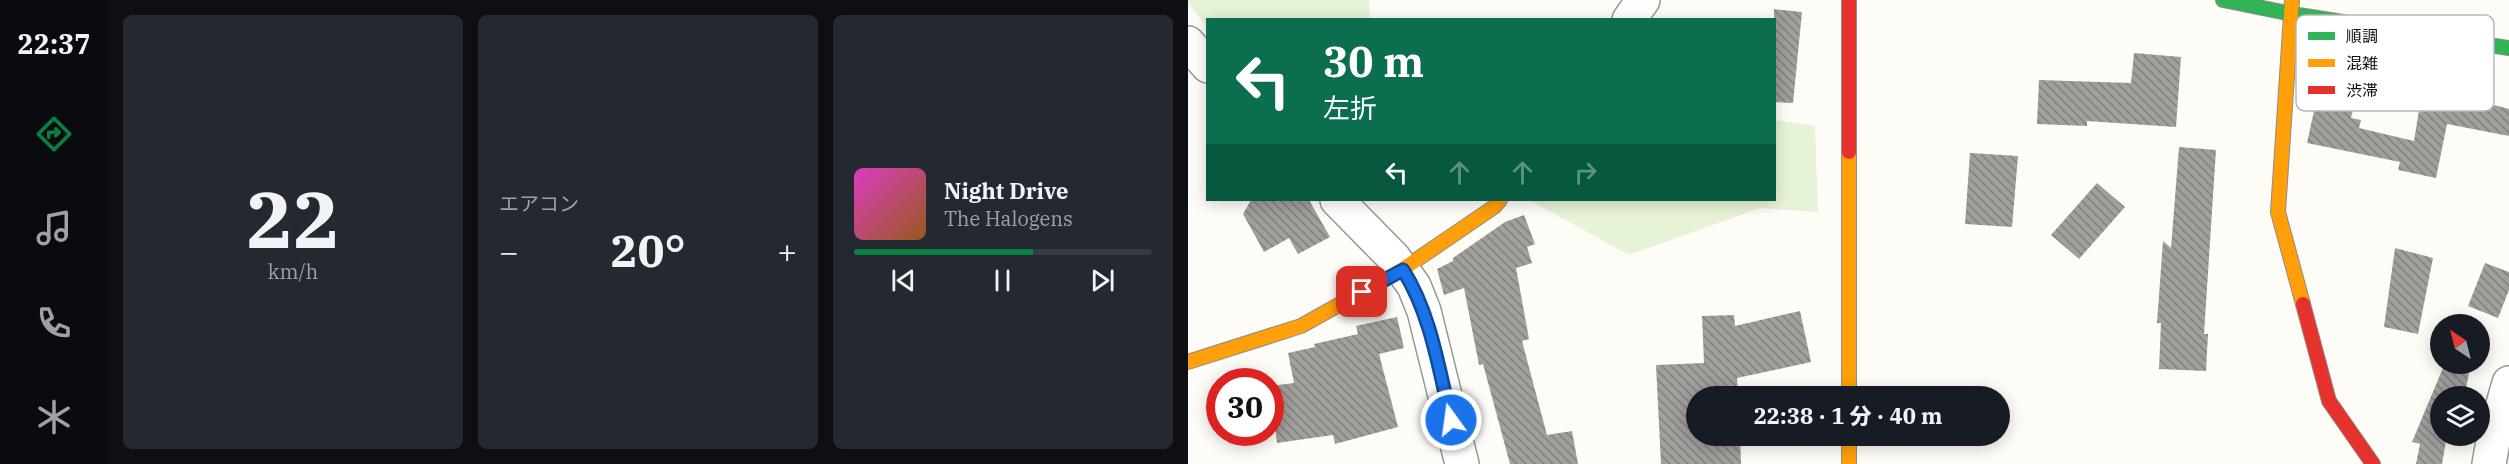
<!DOCTYPE html>
<html lang="ja">
<head>
<meta charset="utf-8">
<style>
  :root { --surface:#171b24; --page:#242831; --text:#f1f3f6; --muted:#9ea1a6; --line:#363941; --accent:#0b8043 }
  body { margin:0; font-family:"IBM Plex Serif","Noto Sans JP",serif; background:var(--page); color:var(--text); height:100vh; display:flex; flex-direction:column; font-size:22px; white-space:nowrap }
  * { box-sizing:border-box; margin:0 }
  p { font-size:20px; color:var(--muted) }
  .icon { flex:none; width:33px; height:33px; fill:none; stroke:currentColor; stroke-width:2; stroke-linecap:round; stroke-linejoin:round }
  .map { position:relative; flex:1; overflow:hidden }
  .sheet { display:flex; flex-direction:column; gap:15px; padding:15px; background:#0d0f14; width:1080px }
  .sheet>* { flex:none }
  .banner { position:absolute; left:18px; top:18px; width:570px; height:183px; border-radius:0px; box-shadow:0 3px 15px #0003; background:#0b6e4f; color:#fff; overflow:hidden }
  .needle { width:39px; rotate:325deg }
  .tools { position:absolute; left:1242px; top:314px; display:grid; gap:12px }
  .tools a { display:grid; place-items:center; width:60px; height:60px; border-radius:50%; background:var(--surface); box-shadow:0 3px 15px #0003; font-size:30px }
  .speed { position:absolute; left:18px; top:368px; display:flex; gap:12px; font-size:30px; font-weight:700; text-align:center }
  .speed>* { display:grid; place-content:center; width:78px; height:78px; border-radius:50%; background:var(--surface); box-shadow:0 3px 15px #0003; line-height:1 }
  .speed .limit { border:9px solid #d22; background:#fff; color:#111 }
  .pin { position:absolute; display:grid; place-items:center; width:51px; height:51px; color:#fff; margin:-26px; border-radius:12px; box-shadow:0 3px 9px #0006 }
  .me { position:absolute; width:66px; margin:-33px; rotate:346deg; stroke-linejoin:round; filter:drop-shadow(0 0 4px #0008) }
  .turn { display:flex; align-items:center; gap:21px; height:126px; padding:0 18px; font-size:27px }
  .turn .icon { width:78px; height:78px; stroke-width:2.5 }
  .turn b { display:block; font-size:42px; line-height:51px }
  .lanes { display:flex; align-items:center; height:57px; padding:0 18px; background:#0003; justify-content:center; gap:30px; direction:ltr }
  .lanes .off { opacity:.35 }
  .big { font-size:45px; font-weight:800; line-height:1.1 }
  .sheet .card { flex:1; display:flex; flex-direction:column; justify-content:center; gap:9px; min-width:0; padding:0 21px; border-radius:9px; background:var(--page) }
  .sheet .dial { align-items:center; gap:0 }
  .dial b { font-size:78px; line-height:1 }
  .song { display:flex; align-items:center; gap:18px }
  .cover { width:72px; height:72px; border-radius:9px; background:linear-gradient(135deg,hsl(310 70% 55%),hsl(30 70% 35%)) }
  .played { height:6px; border-radius:3px; background:linear-gradient(90deg,var(--accent) 60%,var(--line) 60%) }
  .keys { display:flex; justify-content:space-around; direction:ltr }
  .heat { display:flex; justify-content:space-between; align-items:center; font-size:33px; direction:ltr }
  .sheet .tiles { flex:1; display:grid; gap:15px; grid-template-columns:repeat(3,1fr) }
  .trip { position:absolute; left:498px; top:386px; width:324px; height:60px; border-radius:30px; background:var(--surface); box-shadow:0 3px 15px #0003; font-weight:800; line-height:60px; text-align:center }
  main { display:flex; flex:1; min-height:0 }
  .tab-bar { display:flex; flex-direction:column; width:108px; justify-content:space-around; align-items:center; background:#090b0e; color:var(--muted) }
  .tab-bar .icon { width:42px; height:42px }
  .tab-bar .selected { color:var(--accent) }
  .tab-bar b { font-size:27px; color:var(--text) }
  .map>svg:first-child { display:block }
  .grass { fill:#e7f3d7 }
  .building { fill:url(#building-back-hatch) }
  .lines { fill:none; stroke-linecap:round; stroke-linejoin:round }
  .street-casing { stroke:#979795; stroke-width:36 }
  .fast-casing { stroke:#8e8d8b; stroke-width:16 }
  .slow-casing { stroke:#8e8d8b; stroke-width:16 }
  .jam-casing { stroke:#8e8d8b; stroke-width:16 }
  .street { stroke:#fffffe; stroke-width:33 }
  .fast { stroke:#30b455; stroke-width:14 }
  .slow { stroke:#ff9f0a; stroke-width:14 }
  .jam { stroke:#e5322d; stroke-width:14 }
  .route-casing { stroke:#114b97; stroke-width:15 }
  .route { stroke:#1a73e8; stroke-width:10 }
  .key { fill:#fff; stroke:#b8b8b8; stroke-width:1.5 }
  .key-label { font-size:16px; fill:#111 }
</style>
</head>
<body>
<main>
<nav class="tab-bar">
<b>22:37</b>
<svg class="icon selected" aria-label="directions" viewBox="0 0 24 24"><path d="M12 3l9 9-9 9-9-9zM9 14v-3h6M13 9l2 2-2 2"/></svg>
<svg class="icon" aria-label="music" viewBox="0 0 24 24"><path d="M9 18V5l10-2v13"/><circle cx="6" cy="18" r="3"/><circle cx="16" cy="16" r="3"/></svg>
<svg class="icon" aria-label="phone" viewBox="0 0 24 24"><path d="M5 4h4l2 5-3 2q2 4 5 5l2-3 5 2v4C11 20 4 13 5 4z"/></svg>
<svg class="icon" aria-label="climate" viewBox="0 0 24 24"><path d="M12 3v18M4 7l16 10M4 17L20 7"/></svg>
</nav>
<section class="sheet">
<div class="tiles">
<div class="card dial"><b>22</b><p>km/h</p></div>
<div class="card"><p>エアコン</p>
<div class="heat"><a>−</a><b class="big">20°</b><a>+</a></div>
</div>
<div class="card">
<div class="song"><i class="cover"></i><div><b>Night Drive</b><p>The Halogens</p></div></div>
<div class="played"></div>
<div class="keys"><svg class="icon" aria-label="previous" viewBox="0 0 24 24"><path d="M18 5L8 12l10 7zM5 5v14"/></svg><svg class="icon" aria-label="pause" viewBox="0 0 24 24"><path d="M8 5v14M16 5v14"/></svg><svg class="icon" aria-label="next" viewBox="0 0 24 24"><path d="M6 5l10 7-10 7zM19 5v14"/></svg></div>
</div>
</div>
</section>
<div class="map">
<svg width="1321" height="464" viewBox="0 0 1321 464">
  <defs>
    <pattern id="building-back-hatch" width="6" height="6" patternUnits="userSpaceOnUse" patternTransform="scale(1.5)"><rect width="6" height="6" fill="#a19f9c"/><path d="M-1 5l2 2M0 0l6 6M5-1l2 2" fill="none" stroke="#82807e"/></pattern>
  </defs>
  <rect width="100%" height="100%" fill="#fdfcf7"/>
  <g class="grass">
    <path d="M 0,0 L 181,0 L 182,19 L 20,20 L 19,28 L 0,3 Z"/>
    <path d="M 587,120 L 627,126 L 630,212 L 572,208 L 441,255 L 341,200 L 586,200 Z"/>
  </g>
  <g class="building">
    <path d="M 586,9 L 614,12 L 605,103 L 586,102 Z"/>
    <path d="M 946,53 L 993,57 L 988,127 L 899,121 L 899,126 L 849,124 L 851,80 L 943,83 Z"/>
    <path d="M 1138,56 L 1176,65 L 1163,118 L 1173,120 L 1171,128 L 1226,141 L 1235,86 L 1321,109 L 1321,136 L 1259,124 L 1248,178 L 1210,170 L 1212,162 L 1119,143 Z"/>
    <path d="M 991,147 L 1028,150 L 1016,334 L 1020,334 L 1018,371 L 971,369 L 973,323 L 969,323 L 975,241 L 983,248 Z"/>
    <path d="M 782,153 L 830,156 L 824,227 L 777,224 Z"/>
    <path d="M 909,183 L 937,207 L 891,259 L 863,235 Z"/>
    <path d="M 63,200 L 121,200 L 142,237 L 110,254 L 101,238 L 76,252 L 55,214 Z"/>
    <path d="M 336,215 L 347,244 L 339,247 L 344,263 L 328,268 L 341,339 L 334,341 L 359,435 L 384,431 L 390,464 L 322,464 L 295,364 L 291,365 L 276,288 L 256,295 L 249,269 L 265,261 L 265,258 L 317,222 Z"/>
    <path d="M 1207,248 L 1245,258 L 1230,334 L 1196,327 Z"/>
    <path d="M 1297,263 L 1321,272 L 1321,290 L 1310,318 L 1280,306 Z"/>
    <path d="M 612,311 L 623,362 L 549,378 L 550,396 L 508,396 L 508,435 L 552,435 L 553,464 L 473,464 L 468,365 L 516,363 L 514,316 L 546,315 L 547,326 Z"/>
    <path d="M 209,317 L 216,348 L 191,354 L 210,427 L 147,444 L 145,435 L 89,443 L 82,386 L 106,383 L 100,353 L 127,347 L 126,344 L 170,334 L 168,326 Z"/>
    <path d="M 1257,363 L 1283,363 L 1277,393 L 1268,392 L 1267,396 L 1252,396 L 1252,435 L 1259,435 L 1254,464 L 1228,464 L 1232,444 L 1224,442 Z"/>
  </g>
  <g class="lines">
    <defs>
      <g id="street">
        <path d="M 441,20 L 455,0"/>
        <path d="M 0,43 L 20,66"/>
        <path d="M 149,200 L 206,258 L 226,286 L 236,311 L 274,464"/>
        <path d="M 1301,464 L 1306,436 L 1321,383"/>
      </g>
      <path id="fast" d="M 1035,0 L 1104,14 L 1321,48"/>
      <g id="slow">
        <path d="M 1104,0 L 1090,212 L 1115,304"/>
        <path d="M 661,152 L 661,396"/>
        <path d="M 0,362 L 113,326 L 215,269 L 306,207 L 312,200"/>
        <path d="M 661,435 L 661,464"/>
      </g>
      <g id="jam">
        <path d="M 661,0 L 661,152"/>
        <path d="M 1115,304 L 1141,401 L 1185,464"/>
      </g>
    </defs>
    <use href="#street" class="street-casing"/>
    <use href="#fast" class="fast-casing"/>
    <use href="#slow" class="slow-casing"/>
    <use href="#jam" class="jam-casing"/>
    <use href="#street" class="street"/>
    <use href="#fast" class="fast"/>
    <use href="#slow" class="slow"/>
    <use href="#jam" class="jam"/>
  </g>
  <g class="lines">
    <defs>
      <path id="route" d="M 174,292 L 215,270 C 243,314 251,370 263,420"/>
    </defs>
    <use href="#route" class="route-casing"/>
    <use href="#route" class="route"/>
  </g>
  <rect x="1108" y="15" width="198" height="96" rx="9" class="key"/>
  <rect x="1120" y="32" width="27" height="8" fill="#30b455"/>
  <rect x="1120" y="59" width="27" height="8" fill="#ff9f0a"/>
  <rect x="1120" y="86" width="27" height="8" fill="#e5322d"/>
  <g class="key-label">
    <text x="1158" y="42">順調</text>
    <text x="1158" y="69">混雑</text>
    <text x="1158" y="96">渋滞</text>
  </g>
</svg>
<div class="tools">
<a><svg class="needle" viewBox="-14 -14 28 28"><path d="M0-13l5 13h-10z" fill="#e53935"/><path d="M0 13l5-13h-10z" fill="#9ea1a6"/></svg></a>
<a><svg class="icon" aria-label="layers" viewBox="0 0 24 24"><path d="M12 4l9 5-9 5-9-5zM3 14l9 5 9-5"/></svg></a>
</div>
<div class="speed"><div class="limit">30</div></div>
<div class="pin" style="left:174px;top:292px;background:#d93025"><svg class="icon" aria-label="arrive" viewBox="0 0 24 24"><path d="M6 21V4h12l-3 4 3 4H6"/></svg></div>
<svg class="me" style="left:263px;top:420px" viewBox="-20 -20 40 40"><circle r="17" fill="#1a73e8" stroke="#fff" stroke-width="3"/><path d="M0-11L8 9 0 5-8 9z" fill="#fff"/></svg>
<div class="trip">22:38 · 1 分 · 40 m</div>
<div class="banner">
<div class="turn"><svg class="icon" aria-label="left" viewBox="0 0 24 24"><path d="M17 20v-9H6M10 6l-5 5 5 5"/></svg><div><b>30 m</b>左折</div></div>
<div class="lanes"><svg class="icon" aria-label="left" viewBox="0 0 24 24"><path d="M17 20v-9H6M10 6l-5 5 5 5"/></svg><svg class="icon off" aria-label="ahead" viewBox="0 0 24 24"><path d="M12 20V5M6 11l6-6 6 6"/></svg><svg class="icon off" aria-label="ahead" viewBox="0 0 24 24"><path d="M12 20V5M6 11l6-6 6 6"/></svg><svg class="icon off" aria-label="right" viewBox="0 0 24 24"><path d="M7 20v-9h11M14 6l5 5-5 5"/></svg></div>
</div>
</div>
</main>
</body>
</html>
